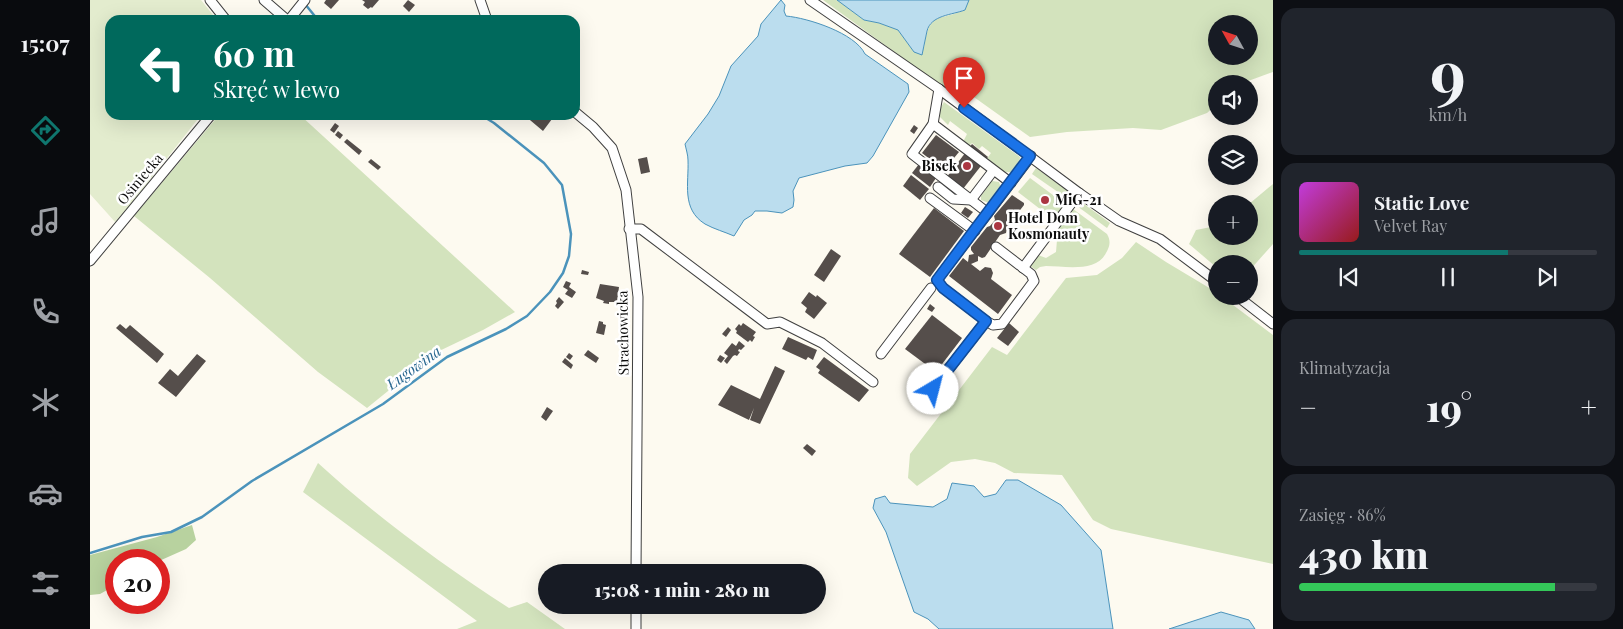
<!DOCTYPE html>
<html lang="pl">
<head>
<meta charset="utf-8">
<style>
  :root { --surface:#171b24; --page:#20242c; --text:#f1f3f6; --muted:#9ea1a6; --line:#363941; --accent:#0f766e }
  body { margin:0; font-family:"Playfair Display",serif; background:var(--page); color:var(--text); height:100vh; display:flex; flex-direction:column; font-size:19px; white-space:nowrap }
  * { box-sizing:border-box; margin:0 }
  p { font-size:16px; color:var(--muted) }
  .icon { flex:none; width:28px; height:28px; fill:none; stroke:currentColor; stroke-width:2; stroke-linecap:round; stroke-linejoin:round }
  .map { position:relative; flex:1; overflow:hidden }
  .sheet { display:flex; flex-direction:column; gap:8px; padding:8px; background:#0d0f14; width:350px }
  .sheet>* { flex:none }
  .banner { position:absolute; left:15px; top:15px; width:475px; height:105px; border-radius:15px; box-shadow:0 5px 20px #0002; background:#00695c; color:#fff; overflow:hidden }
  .needle { width:32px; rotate:310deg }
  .buttons { position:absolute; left:1118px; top:15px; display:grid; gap:10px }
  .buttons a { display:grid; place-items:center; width:50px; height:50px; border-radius:50%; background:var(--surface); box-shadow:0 5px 20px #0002; font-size:25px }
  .speed { position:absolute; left:15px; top:549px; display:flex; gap:10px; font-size:25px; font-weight:700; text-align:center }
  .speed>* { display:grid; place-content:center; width:65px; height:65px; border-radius:50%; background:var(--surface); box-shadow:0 5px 20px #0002; line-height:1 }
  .speed .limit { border:8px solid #d22; background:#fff; color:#111 }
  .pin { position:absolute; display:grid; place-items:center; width:42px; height:42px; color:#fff; margin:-51px -21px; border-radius:50% 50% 50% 0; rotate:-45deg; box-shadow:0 0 5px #0007 }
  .pin .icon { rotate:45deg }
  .me { position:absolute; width:55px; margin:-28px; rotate:37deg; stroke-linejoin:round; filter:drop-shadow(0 0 4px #0008) }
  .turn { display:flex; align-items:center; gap:18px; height:105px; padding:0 25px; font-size:22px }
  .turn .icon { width:65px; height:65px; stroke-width:2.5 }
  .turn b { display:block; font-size:35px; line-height:42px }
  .big { font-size:38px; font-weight:800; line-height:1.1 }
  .sheet .tile { flex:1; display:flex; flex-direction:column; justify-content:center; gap:8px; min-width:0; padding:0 18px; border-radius:15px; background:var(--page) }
  .sheet .dial { align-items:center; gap:0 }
  .dial b { font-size:65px; line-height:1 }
  .song { display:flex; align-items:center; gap:15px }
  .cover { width:60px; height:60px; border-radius:8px; background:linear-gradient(135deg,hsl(290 70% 55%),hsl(0 70% 35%)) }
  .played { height:5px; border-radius:2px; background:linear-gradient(90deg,var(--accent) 70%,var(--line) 70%) }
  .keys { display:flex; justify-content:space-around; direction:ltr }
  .heat { display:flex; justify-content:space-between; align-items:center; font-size:28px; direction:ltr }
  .charge { height:8px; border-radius:4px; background:linear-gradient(90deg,#34c759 86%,var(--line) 0) }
  .trip { position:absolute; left:448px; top:564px; width:288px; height:50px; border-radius:25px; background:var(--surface); box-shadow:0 5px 20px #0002; font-weight:800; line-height:50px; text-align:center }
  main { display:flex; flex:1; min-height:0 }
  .tab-bar { display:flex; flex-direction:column; width:90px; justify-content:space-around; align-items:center; background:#090b0e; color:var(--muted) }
  .tab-bar .icon { width:35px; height:35px }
  .tab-bar .on { color:var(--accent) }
  .tab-bar b { font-size:22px; color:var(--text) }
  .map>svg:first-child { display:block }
  .green { fill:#d3e3bd; fill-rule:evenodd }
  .forest { fill:#b8d29f }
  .pitch { fill:#e3ecce }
  .water { fill:#bde; stroke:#4b93bb }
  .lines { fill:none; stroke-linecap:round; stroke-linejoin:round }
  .stream { stroke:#4b93bb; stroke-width:2.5 }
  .building { fill:#554e4b }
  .minor-casing { stroke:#404040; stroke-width:11 }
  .minor { stroke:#fff; stroke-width:9 }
  .route-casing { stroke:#114b97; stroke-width:12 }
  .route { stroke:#1a73e8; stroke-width:9 }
  .poi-dot { fill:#ab3742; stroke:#fff; stroke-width:2 }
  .labels { text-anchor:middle; stroke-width:5; stroke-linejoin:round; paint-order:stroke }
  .poi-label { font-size:14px; font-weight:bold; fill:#0d0d0d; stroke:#fff; text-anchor:start }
  .street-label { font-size:14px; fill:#0d0d0d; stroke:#fff }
  .water-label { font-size:15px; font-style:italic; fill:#27668f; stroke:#fff }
</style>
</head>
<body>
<main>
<nav class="tab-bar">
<b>15:07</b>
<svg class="icon on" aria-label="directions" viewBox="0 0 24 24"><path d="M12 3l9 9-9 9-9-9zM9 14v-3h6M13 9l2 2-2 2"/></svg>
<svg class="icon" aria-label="music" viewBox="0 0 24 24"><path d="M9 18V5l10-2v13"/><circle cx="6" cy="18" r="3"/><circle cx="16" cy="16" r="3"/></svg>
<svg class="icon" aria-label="phone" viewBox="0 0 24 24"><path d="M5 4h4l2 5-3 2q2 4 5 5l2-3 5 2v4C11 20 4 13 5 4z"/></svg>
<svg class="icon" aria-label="climate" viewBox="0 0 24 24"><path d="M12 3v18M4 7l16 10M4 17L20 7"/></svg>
<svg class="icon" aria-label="car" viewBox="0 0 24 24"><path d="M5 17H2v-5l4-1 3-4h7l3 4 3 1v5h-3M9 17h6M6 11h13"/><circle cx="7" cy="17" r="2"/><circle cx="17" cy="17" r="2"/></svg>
<svg class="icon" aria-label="filters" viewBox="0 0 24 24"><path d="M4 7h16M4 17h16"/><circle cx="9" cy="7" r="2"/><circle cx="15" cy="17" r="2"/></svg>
</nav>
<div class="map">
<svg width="1183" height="629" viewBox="0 0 1183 629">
  <rect width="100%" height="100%" fill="#fdfaf0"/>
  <g class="green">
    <path d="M 733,0 L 747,0 L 774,20 L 789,23 L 808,30 L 824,52 L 834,48 C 840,11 846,22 875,10 L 879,0 L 1183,0 L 1183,72 L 1150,84 L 1126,84 L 1126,105 L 1117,113 L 1071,130 L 1043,128 L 977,132 L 940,137 L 860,80 L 854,88 ZM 1126,24 L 1159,24 L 1159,56 L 1126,56 Z"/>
    <path d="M 854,102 L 930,157 C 927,184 908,169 896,160 L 901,153 L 892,146 L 889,149 L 882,143 L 879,146 L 873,142 L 877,134 L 860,121 L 858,125 L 850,117 L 850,109 Z"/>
    <path d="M 129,115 L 210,115 L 425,312 L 393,330 L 345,353 L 277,408 L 228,372 L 120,278 L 44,216 Z"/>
    <path d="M 946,168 L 978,191 L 978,199 L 942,174 Z"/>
    <path d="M 940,178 L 975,204 L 963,219 L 928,192 Z"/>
    <path d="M 902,181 L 909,182 L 911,188 L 899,203 L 891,200 L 891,196 Z"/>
    <path d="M 1183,184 L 1183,244 L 1159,271 L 1159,264 L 1126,264 L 1126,267 L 1099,244 L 1106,230 L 1126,226 L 1126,236 L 1159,236 L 1159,204 Z"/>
    <path d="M 991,204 L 994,204 L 1020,223 L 1017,228 L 987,206 Z"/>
    <path d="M 983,209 L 1017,234 C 1021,241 1020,246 1016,253 C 1006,273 974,266 956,266 L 950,267 L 946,270 L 940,266 L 948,255 L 956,258 L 966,252 L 967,240 L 962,236 Z"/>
    <path d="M 1046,242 L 1076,262 L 1121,289 L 1126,293 L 1126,296 L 1131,296 L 1183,335 L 1183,564 L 1021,529 L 1003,520 L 972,475 L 924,473 L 905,463 L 885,459 L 861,462 L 827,486 L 818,478 L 820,454 L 902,347 L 917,355 L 976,278 L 1007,275 L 1032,258 Z"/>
    <path d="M 228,463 C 287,517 351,564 419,608 L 437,602 L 475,629 L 367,629 L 387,621 L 213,492 Z"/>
  </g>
  <path class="forest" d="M 102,525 L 106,540 L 96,549 L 69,561 L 69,560 L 26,560 L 26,585 L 10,594 L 0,595 L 0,555 L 67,537 Z"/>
  <path class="pitch" d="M 0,0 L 111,0 L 127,20 L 20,20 L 20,115 L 111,115 L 26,223 L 0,194 Z"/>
  <g class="water">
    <path d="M 691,0 L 695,5 L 694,11 L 696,16 C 718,18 765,33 775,54 L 818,84 L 819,92 L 783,156 L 777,163 L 755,166 L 709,178 L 703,191 L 704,200 L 703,207 L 692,213 L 677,211 L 665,211 L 662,215 L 654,220 L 644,236 C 635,232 624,229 615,224 C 591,209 599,183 598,160 C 598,155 596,149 595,144 L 618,114 L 629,96 L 641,66 L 668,36 L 671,24 Z"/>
    <path d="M 747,0 L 879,0 L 875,10 C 862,15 841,15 837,31 C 835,39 834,47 832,55 L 824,52 L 808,30 L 789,23 L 774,20 Z"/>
    <path d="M 916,480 L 928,480 L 971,505 L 1011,550 L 1023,629 L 849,629 L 838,619 L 824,612 L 796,532 L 783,508 L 785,499 L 795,496 L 800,503 L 843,507 L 857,499 L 862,483 L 884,486 L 894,497 L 906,494 Z"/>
    <path d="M 1131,612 L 1159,620 L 1165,629 L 1079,629 Z"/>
  </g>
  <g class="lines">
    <g class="stream">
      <path d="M 215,4 L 228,20"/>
      <path d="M 0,553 L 52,537 L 81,532 L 112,517 L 162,481 L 293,404 L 357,357 L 416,329 L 437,316 L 460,292 L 473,273 L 479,256 L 481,234 L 472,185 L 454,163 L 404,123 L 391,115"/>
    </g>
  </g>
  <g class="building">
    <path d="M 236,0 L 249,0 L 241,9 L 234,3 Z"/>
    <path d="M 272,0 L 289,0 L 282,8 L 281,7 L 278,9 L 273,5 L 275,2 Z"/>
    <path d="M 318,0 L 325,5 L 319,12 L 313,6 Z"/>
    <path d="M 434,115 L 457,115 L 462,119 L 453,131 Z"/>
    <path d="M 245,123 L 249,126 L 244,133 L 240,130 Z"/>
    <path d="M 824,125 L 828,128 L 824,134 L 820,131 Z"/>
    <path d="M 248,131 L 253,135 L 250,139 L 245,135 Z"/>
    <path d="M 846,135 L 869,152 L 854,170 L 832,153 Z"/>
    <path d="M 257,139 L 272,151 L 269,155 L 254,142 Z"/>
    <path d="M 882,144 L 898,157 L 869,194 L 853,182 Z"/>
    <path d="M 557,157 L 560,172 L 551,174 L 548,159 Z"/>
    <path d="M 281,159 L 291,167 L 288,170 L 278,162 Z"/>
    <path d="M 829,164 L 846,178 L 840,187 L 822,173 Z"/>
    <path d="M 821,175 L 839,189 L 830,200 L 813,186 Z"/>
    <path d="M 922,195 L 934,203 L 934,205 L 917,227 L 916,233 L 910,235 L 895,257 L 892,258 L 888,256 L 888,261 L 881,264 L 890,271 L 895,267 L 901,268 L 903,273 L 901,279 L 922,295 L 908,314 L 859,276 L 873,258 L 878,262 L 879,255 L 884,254 L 881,250 L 881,247 L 897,227 L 900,226 L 905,220 L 904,216 Z"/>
    <path d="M 875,207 L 883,212 L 878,218 L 871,213 Z"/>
    <path d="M 844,208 L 874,231 L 840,277 L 809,254 Z"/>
    <path d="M 741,249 L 751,256 L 734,282 L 724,275 Z"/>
    <path d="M 492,270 L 499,272 L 498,275 L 491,274 Z"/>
    <path d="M 476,281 L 481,283 L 479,287 L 486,292 L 482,298 L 475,294 L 478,290 L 473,287 Z"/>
    <path d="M 510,284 L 529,287 L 527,302 L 519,302 L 519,304 L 513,303 L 514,301 L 506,298 Z"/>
    <path d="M 719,292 L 726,297 L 727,295 L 737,303 L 724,319 L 715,312 L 717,308 L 711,303 Z"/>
    <path d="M 469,297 L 474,302 L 468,309 L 465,306 L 467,303 L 466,301 Z"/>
    <path d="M 840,304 L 845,308 L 842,312 L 837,309 Z"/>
    <path d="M 842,315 L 872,338 L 846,372 L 815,349 Z"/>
    <path d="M 531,320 L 536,321 L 535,331 L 530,330 Z"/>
    <path d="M 509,321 L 513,322 L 513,324 L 516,325 L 514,335 L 506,333 Z"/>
    <path d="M 653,323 L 666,332 L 663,336 L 665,337 L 662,342 L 660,340 L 658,342 L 646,333 L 647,331 L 645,329 L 649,324 L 651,326 Z"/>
    <path d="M 919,323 L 929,332 L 918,346 L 907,338 Z"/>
    <path d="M 30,324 L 36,329 L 40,325 L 74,354 L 67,363 L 26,328 Z"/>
    <path d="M 638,327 L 641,330 L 636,337 L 632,334 Z"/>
    <path d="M 698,337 L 727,350 L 723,360 L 718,357 L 716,360 L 692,349 Z"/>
    <path d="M 649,341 L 655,346 L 651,350 L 649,349 L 648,351 L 650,352 L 647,356 L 645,355 L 643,356 L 637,364 L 634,361 L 638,356 L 634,353 L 642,343 L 646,346 Z"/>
    <path d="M 498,350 L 509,358 L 506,363 L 494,355 Z"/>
    <path d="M 479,353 L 483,356 L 480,360 L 476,357 Z"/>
    <path d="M 107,354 L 116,361 L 86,397 L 68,383 L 80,369 L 88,376 Z"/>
    <path d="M 630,355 L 635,358 L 631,363 L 627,360 Z"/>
    <path d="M 734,357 L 779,390 L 769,402 L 728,373 L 730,370 L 726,367 Z"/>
    <path d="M 475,358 L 483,365 L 481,369 L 472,362 Z"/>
    <path d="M 685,366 L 695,371 L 670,424 L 660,420 L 664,408 L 659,420 L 628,405 L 641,385 L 670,399 Z"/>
    <path d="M 457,407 L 463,411 L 456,421 L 451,417 Z"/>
    <path d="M 717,444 L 726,451 L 722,456 L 713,448 Z"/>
  </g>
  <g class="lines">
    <defs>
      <g id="minor">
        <path d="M 120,0 L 136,20"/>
        <path d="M 174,0 L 197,20"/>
        <path d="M 390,0 L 397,20"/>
        <path d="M 720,0 L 849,89 L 989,193 L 1029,221 L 1070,239 L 1126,281"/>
        <path d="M 199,20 L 215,0"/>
        <path d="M 849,89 L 843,124 L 822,154 L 898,213 L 941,156"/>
        <path d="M 485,112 L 503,127 L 522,148 L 536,190 L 548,297 L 546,572"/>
        <path d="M 843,124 L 921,183"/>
        <path d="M 848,187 L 863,199 L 881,200 L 903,171"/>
        <path d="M 840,198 L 885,231"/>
        <path d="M 539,229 L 551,229 L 677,324 L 690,322 L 732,343 L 783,382"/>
        <path d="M 0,261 L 121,115"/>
        <path d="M 933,268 L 989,193"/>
        <path d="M 1147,296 L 1183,324"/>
        <path d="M 896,321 L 903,325 L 912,324 L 944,281 L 941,274 L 906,247"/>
        <path d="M 791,354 L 841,288"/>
        <path d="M 843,389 L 896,321 L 853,288 L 847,280 L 898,213"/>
        <path d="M 546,629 L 546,605"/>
      </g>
    </defs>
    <use href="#minor" class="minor-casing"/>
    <use href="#minor" class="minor"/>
  </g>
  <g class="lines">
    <defs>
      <path id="route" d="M 843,389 L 896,321 L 853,288 L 847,280 L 940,156 L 874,108"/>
    </defs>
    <use href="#route" class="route-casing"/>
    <use href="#route" class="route"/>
  </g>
  <g class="poi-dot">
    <circle cx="877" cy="166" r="5"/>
    <circle cx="955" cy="200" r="5"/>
    <circle cx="908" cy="226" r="5"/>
  </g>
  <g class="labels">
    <g class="poi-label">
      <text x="867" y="171" text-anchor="end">Bisek</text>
      <text x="965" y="205">MiG-21</text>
      <text x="918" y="223">Hotel Dom<tspan x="918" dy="16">Kosmonauty</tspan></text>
    </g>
    <g class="street-label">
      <text transform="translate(50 179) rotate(-50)" y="5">Osiniecka</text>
      <text transform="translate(533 333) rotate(-91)" y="5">Strachowicka</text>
    </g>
    <g class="water-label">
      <text transform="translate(324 368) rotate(-36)" y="5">Ługowina</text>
    </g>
  </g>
</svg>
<div class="buttons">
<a><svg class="needle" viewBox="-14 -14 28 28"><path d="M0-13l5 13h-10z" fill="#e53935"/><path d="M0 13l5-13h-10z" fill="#9ea1a6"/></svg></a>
<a><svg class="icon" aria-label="sound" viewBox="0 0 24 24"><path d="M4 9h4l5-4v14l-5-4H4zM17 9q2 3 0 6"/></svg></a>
<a><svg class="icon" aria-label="layers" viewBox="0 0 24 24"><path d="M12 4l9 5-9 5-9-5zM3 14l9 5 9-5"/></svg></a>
<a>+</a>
<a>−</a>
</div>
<div class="speed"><div class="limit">20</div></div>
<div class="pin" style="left:874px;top:108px;background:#d93025"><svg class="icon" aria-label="arrive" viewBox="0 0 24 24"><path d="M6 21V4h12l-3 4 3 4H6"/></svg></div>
<svg class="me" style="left:843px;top:389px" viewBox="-20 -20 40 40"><circle r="19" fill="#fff"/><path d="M0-13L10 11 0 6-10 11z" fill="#1a73e8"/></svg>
<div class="trip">15:08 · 1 min · 280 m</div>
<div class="banner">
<div class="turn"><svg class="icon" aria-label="left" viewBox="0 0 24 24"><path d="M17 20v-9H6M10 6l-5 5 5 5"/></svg><div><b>60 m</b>Skręć w lewo</div></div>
</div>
</div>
<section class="sheet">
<div class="tile dial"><b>9</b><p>km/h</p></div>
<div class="tile">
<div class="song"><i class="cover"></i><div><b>Static Love</b><p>Velvet Ray</p></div></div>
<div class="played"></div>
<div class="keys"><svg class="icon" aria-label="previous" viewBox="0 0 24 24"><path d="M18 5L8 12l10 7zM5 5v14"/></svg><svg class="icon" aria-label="pause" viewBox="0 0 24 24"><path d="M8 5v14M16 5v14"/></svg><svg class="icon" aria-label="next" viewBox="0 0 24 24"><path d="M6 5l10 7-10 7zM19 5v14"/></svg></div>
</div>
<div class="tile"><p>Klimatyzacja</p>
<div class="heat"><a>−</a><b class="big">19°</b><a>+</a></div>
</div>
<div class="tile"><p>Zasięg · 86%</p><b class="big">430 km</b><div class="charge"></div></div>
</section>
</main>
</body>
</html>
